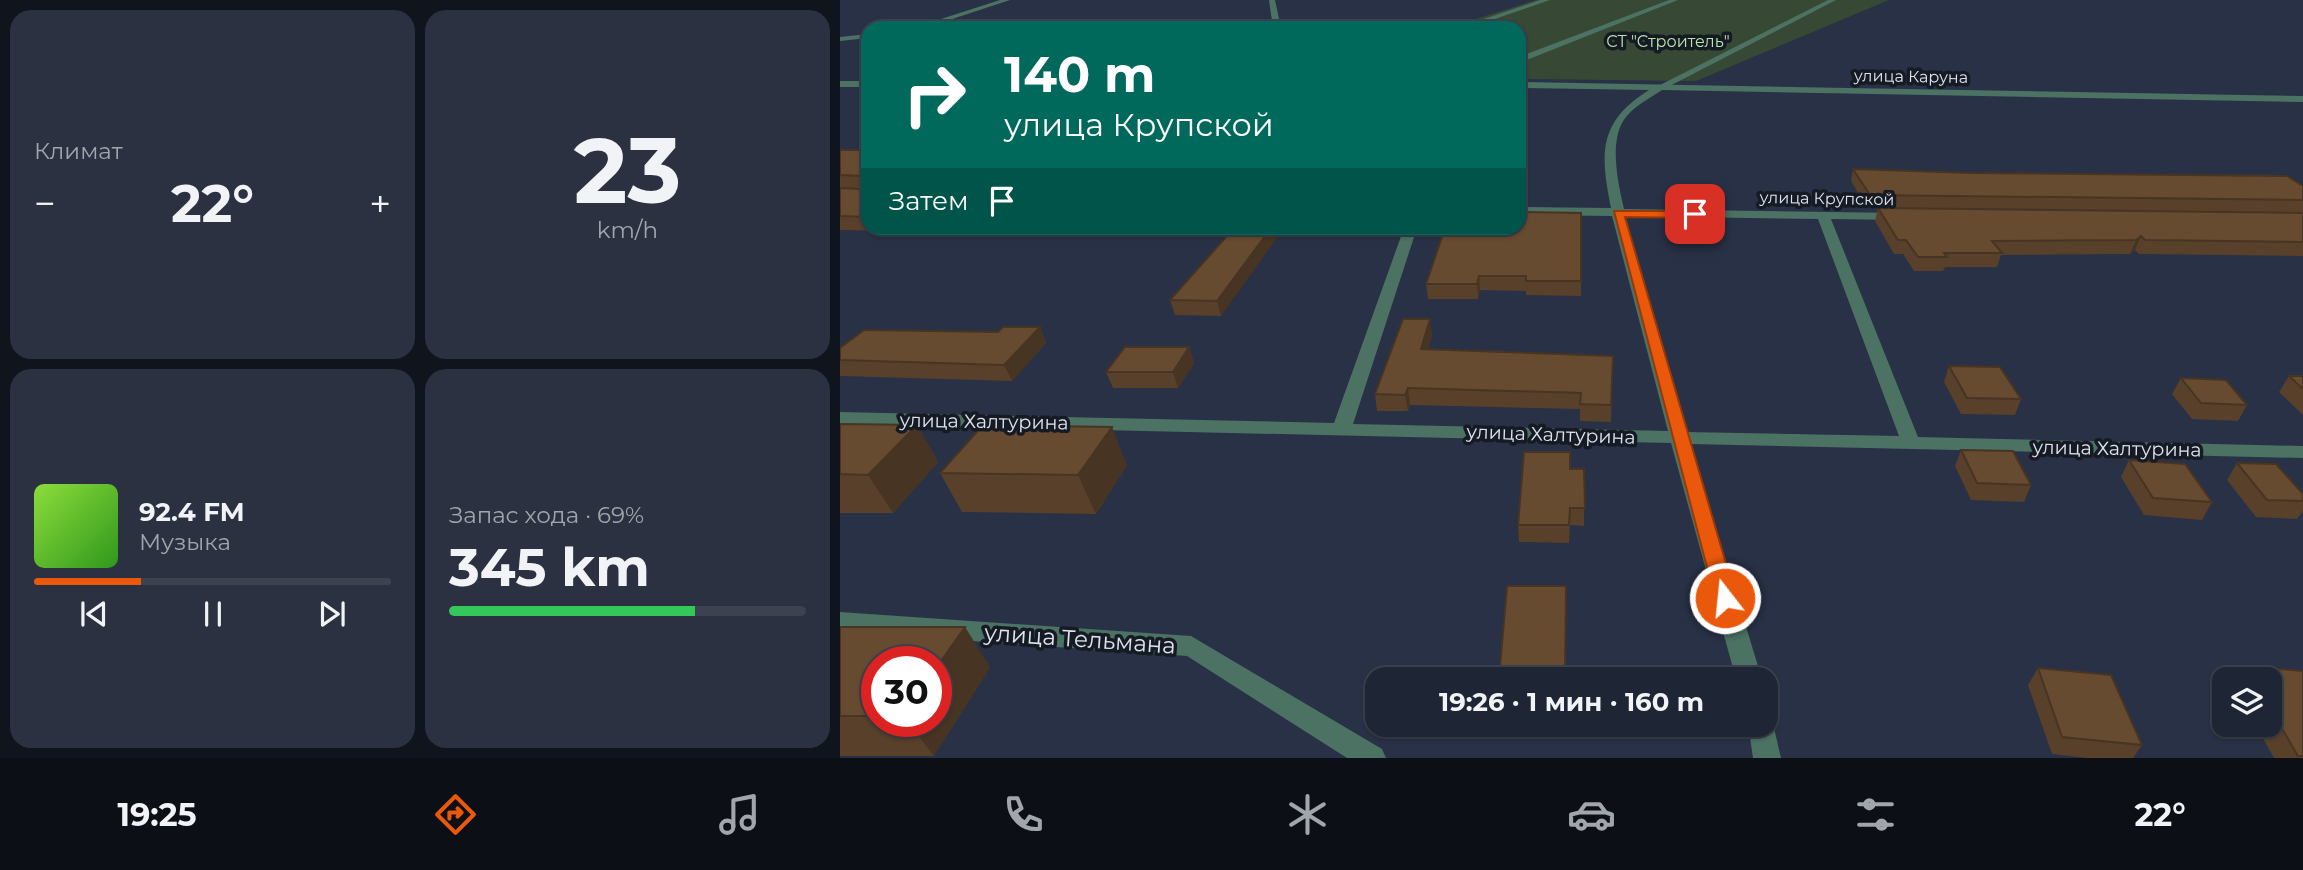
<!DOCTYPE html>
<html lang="ru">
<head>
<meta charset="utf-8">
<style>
  :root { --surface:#1e2534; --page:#2b3140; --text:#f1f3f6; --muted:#a1a5ac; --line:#3c424f; --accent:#ea580c }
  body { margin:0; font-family:Montserrat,sans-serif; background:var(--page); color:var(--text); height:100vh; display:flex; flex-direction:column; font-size:26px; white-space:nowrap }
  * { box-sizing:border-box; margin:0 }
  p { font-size:23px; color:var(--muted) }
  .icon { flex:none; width:38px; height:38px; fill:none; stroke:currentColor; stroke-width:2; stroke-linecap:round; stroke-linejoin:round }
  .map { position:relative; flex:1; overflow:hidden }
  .side { display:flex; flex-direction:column; gap:10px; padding:10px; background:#10141d; width:840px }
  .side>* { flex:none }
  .banner { position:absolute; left:21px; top:21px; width:665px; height:214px; border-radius:21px; box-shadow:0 2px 5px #0004,0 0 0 2px var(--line); background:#00695c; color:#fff; overflow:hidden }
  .controls { position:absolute; left:1372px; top:667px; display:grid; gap:14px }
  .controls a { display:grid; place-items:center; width:70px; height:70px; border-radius:14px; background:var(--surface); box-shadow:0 2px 5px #0004,0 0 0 2px var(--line); font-size:35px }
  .speed { position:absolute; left:21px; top:646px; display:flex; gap:14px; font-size:35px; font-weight:700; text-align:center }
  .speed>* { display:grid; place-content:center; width:91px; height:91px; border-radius:50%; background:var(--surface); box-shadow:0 2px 5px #0004,0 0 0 2px var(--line); line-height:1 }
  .speed .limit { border:10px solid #d22; background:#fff; color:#111 }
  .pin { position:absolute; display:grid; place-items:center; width:60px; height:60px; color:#fff; margin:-30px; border-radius:14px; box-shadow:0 4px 10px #0006 }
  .me { position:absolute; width:77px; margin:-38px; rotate:344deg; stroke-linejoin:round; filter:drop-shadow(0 0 5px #0008) }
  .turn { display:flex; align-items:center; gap:24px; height:147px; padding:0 28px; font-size:32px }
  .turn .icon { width:91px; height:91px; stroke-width:2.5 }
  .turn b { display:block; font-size:49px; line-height:60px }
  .then { display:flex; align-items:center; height:66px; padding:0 28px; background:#0003; gap:14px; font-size:26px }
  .big { font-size:52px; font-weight:700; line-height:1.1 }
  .side .tile { flex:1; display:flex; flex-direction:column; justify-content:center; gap:10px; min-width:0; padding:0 24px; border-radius:21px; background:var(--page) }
  .side .dial { align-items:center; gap:0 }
  .dial b { font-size:91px; line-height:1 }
  .song { display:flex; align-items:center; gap:21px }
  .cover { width:84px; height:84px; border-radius:10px; background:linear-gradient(135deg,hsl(90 70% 55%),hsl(110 70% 35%)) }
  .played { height:7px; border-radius:4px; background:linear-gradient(90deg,var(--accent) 30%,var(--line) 30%) }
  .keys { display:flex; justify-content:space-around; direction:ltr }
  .heat { display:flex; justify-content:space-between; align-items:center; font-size:38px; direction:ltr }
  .charge { height:10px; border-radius:5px; background:linear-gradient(90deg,#34c759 69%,var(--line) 0) }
  .side .tiles { flex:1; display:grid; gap:10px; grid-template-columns:repeat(2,1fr) }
  .trip { position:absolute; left:525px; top:667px; width:413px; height:70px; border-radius:21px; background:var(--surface); box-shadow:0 2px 5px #0004,0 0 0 2px var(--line); font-weight:700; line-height:70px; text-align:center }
  .tabs { display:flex; height:112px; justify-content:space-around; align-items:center; background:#0c0f15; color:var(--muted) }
  .tabs .icon { width:49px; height:49px }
  .tabs .active { color:var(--accent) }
  .tabs b { font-size:32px; color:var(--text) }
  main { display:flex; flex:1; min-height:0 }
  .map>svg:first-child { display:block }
  .green { fill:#374934 }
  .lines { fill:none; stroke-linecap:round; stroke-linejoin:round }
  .service { fill:#4b7263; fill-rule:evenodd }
  .minor { fill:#4b7263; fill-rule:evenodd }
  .wall { fill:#58402a; fill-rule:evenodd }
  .shaded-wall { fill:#473422 }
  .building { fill:#664b31; stroke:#473422; stroke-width:2 }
  .route { fill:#ea580c; stroke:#983908; stroke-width:2 }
  .labels { text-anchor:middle; stroke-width:7; stroke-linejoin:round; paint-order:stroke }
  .far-park-label { font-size:16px; fill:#bae4b0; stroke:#151a23 }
  .far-street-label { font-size:16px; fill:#dce2ef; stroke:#151a23 }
  .street-label { font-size:19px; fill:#dce2ef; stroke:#151a23 }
  .near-street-label { font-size:23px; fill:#dce2ef; stroke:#151a23 }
</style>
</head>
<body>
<main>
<section class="side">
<div class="tiles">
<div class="tile"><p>Климат</p>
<div class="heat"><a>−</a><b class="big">22°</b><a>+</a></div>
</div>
<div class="tile dial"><b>23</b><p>km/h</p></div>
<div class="tile">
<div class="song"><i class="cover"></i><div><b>92.4 FM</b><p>Музыка</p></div></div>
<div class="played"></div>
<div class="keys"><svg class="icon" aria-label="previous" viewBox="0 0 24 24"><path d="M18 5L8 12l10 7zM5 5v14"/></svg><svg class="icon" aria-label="pause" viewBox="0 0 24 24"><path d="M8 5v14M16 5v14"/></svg><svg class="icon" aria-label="next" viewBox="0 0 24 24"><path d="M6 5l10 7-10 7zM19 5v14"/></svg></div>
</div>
<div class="tile"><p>Запас хода · 69%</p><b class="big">345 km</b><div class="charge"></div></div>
</div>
</section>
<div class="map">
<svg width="1463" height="758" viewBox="0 0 1463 758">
  <rect width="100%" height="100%" fill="#283146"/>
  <path class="green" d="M 696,0 L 1049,0 L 856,81 L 679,79 L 679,28 L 607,28 Z"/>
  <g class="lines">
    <g class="service">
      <path d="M 160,0 L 170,0 L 85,28 L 73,28 Z"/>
      <path d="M 429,0 L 435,0 L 441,28 L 433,28 Z"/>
      <path d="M 700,0 L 710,0 L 629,28 L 617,28 Z"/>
      <path d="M 829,0 L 838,0 L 679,63 L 679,57 Z"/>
      <path d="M 988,0 L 996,0 L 822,90 L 814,88 Z"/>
      <path d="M 28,34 L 28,38 L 0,41 L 0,37 Z"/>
    </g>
    <g class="minor">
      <rect x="0" y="81" width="28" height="6"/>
      <path d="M 679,82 L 1463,96 L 1463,102 L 822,90 C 810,98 796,105 786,117 C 768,139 778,183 784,209 L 1062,213 L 1063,216 L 1057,220 L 991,219 L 1078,437 L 1463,446 L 1463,458 L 850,444 L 922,679 L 896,679 L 831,443 L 0,424 L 0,412 L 494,423 L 564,228 L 577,228 L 513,424 L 828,431 L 772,216 L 679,215 L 679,207 L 771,208 C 760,153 758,122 809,90 L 679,88 ZM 785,216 L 978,219 L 1059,436 L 847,432 Z"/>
      <path d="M 0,612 L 351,636 L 542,749 L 546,758 L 507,758 L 347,656 L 0,632 Z"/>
      <path d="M 926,713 L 931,715 L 941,758 L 913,758 L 908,724 L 926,724 Z"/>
    </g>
  </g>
  <g class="wall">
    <path d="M 0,150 L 28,150 L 28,228 L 314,228 L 306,236 L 0,230 Z"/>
    <path d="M 1013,169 L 1463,186 L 1463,256 L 1299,254 L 1295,250 L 1290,254 L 1161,255 L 1157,267 L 1105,267 L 1103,271 L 1074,271 L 1063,254 L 1054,254 L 1035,221 L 1038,208 L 1027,208 L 1011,181 Z"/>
    <path d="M 741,213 L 741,296 L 686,295 L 686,291 L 640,290 L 638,299 L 588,299 L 586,284 Z"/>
    <path d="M 394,228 L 381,316 L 335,315 L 330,300 Z"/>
    <path d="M 200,327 L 206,343 L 172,381 L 0,376 L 0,348 Z"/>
    <path d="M 592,335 L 588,349 L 773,356 L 771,422 L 740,421 L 740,409 L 570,405 L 568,411 L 537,411 L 535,394 Z"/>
    <path d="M 349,347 L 354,363 L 338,388 L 273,388 L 266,372 Z"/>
    <path d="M 1109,366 L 1181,399 L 1175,415 L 1121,414 L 1104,382 Z"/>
    <path d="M 1449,376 L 1463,376 L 1463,415 L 1439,392 Z"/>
    <path d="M 1341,378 L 1407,405 L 1398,421 L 1352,419 L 1332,394 Z"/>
    <path d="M 0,424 L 77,425 L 98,462 L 53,513 L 0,513 Z"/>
    <path d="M 1121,450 L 1191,485 L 1184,502 L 1131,500 L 1115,466 Z"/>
    <path d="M 1289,460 L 1372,502 L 1362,520 L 1304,515 L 1281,477 Z"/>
    <path d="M 1397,463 L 1463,494 L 1463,511 L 1457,519 L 1416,517 L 1387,480 Z"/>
    <path d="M 287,465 L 256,514 L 122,512 L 100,473 Z"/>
    <path d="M 730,469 L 744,469 L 744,526 L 730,525 L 729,543 L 679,542 L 678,525 Z"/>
    <path d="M 0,627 L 150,667 L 94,756 L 0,756 ZM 37,662 L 96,721 L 37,721 Z"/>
    <path d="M 1404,666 L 1463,671 L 1463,758 L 1434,758 L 1415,724 L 1430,724 L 1430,679 L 1394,679 Z"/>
    <path d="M 1198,668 L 1302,745 L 1293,758 L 1247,758 L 1212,754 L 1188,685 Z"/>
  </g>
  <g class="shaded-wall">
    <path d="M 303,228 L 314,228 L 306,236 Z"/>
    <path d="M 431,228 L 444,228 L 381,316 L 377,301 Z"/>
    <path d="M 1301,236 L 1295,250 L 1290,254 L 1296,240 Z"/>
    <path d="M 639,276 L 640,290 L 638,299 L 637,284 Z"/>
    <path d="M 590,319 L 592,335 L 583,364 L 581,349 Z"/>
    <path d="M 200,327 L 206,343 L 172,381 L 164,365 Z"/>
    <path d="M 349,347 L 354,363 L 338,388 L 333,372 Z"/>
    <path d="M 568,388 L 570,405 L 568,411 L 565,395 Z"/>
    <path d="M 77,425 L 98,462 L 53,513 L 28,475 Z"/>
    <path d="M 272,427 L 287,465 L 256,514 L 238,475 Z"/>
    <path d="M 125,627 L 150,667 L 94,756 L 67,721 L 96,721 L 96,668 Z"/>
  </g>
  <g class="building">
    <path d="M 0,150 L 28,150 L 28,217 L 0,216 L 0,188 L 21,189 L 24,186 L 22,176 L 0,175 Z"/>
    <path d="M 1013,169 L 1131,173 L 1447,176 L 1463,186 L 1463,200 L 1030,195 Z"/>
    <path d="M 1038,208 L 1463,213 L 1463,242 L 1305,240 L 1301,236 L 1296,240 L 1152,241 L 1162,253 L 1104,253 L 1107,257 L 1078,257 L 1066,240 L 1058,240 Z"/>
    <path d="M 679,212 L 741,213 L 741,281 L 686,281 L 686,276 L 639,276 L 637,284 L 586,284 L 605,228 L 679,228 Z"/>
    <path d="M 394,228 L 431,228 L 377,301 L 330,300 Z"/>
    <path d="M 563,319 L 590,319 L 581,349 L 773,356 L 771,405 L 740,404 L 741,393 L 568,388 L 565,395 L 535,394 Z"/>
    <path d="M 163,327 L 200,327 L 164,365 L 0,360 L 0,348 L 24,330 L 158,332 Z"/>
    <path d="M 285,347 L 349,347 L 333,372 L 266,372 Z"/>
    <path d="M 1109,366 L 1160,367 L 1181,399 L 1127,398 Z"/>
    <path d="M 1449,376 L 1463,376 L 1463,389 Z"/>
    <path d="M 1341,378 L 1386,380 L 1407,405 L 1361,403 Z"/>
    <path d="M 0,424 L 77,425 L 28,475 L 0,474 Z"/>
    <path d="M 143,425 L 272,427 L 238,475 L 100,473 Z"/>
    <path d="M 1121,450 L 1173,451 L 1191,485 L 1137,483 Z"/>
    <path d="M 684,452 L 730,452 L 730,469 L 744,469 L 745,508 L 730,508 L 729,525 L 678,525 Z"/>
    <path d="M 1289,460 L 1345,464 L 1372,502 L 1313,498 Z"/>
    <path d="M 1397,463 L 1436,464 L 1463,494 L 1463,501 L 1427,500 Z"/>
    <path d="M 667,586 L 726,586 L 725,679 L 659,679 Z"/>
    <path d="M 0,627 L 125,627 L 96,668 L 96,662 L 37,662 L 37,716 L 0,716 Z"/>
    <path d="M 1404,666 L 1463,671 L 1463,756 L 1458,756 L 1430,708 L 1430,679 L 1412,679 Z"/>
    <path d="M 1198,668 L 1271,675 L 1302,745 L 1222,737 Z"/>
  </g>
  <path class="route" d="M 774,211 L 855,211 L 861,214 L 855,218 L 785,217 L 896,598 L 893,605 L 885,607 L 878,605 L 875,598 Z"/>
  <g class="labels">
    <g class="far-park-label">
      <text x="828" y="47">СТ "Строитель"</text>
    </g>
    <g class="far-street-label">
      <text transform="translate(1071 76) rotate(1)" y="6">улица Каруна</text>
      <text transform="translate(987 198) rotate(1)" y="6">улица Крупской</text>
    </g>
    <g class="street-label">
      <text transform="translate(144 421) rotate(1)" y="7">улица Халтурина</text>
      <text transform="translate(711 434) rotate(2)" y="7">улица Халтурина</text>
      <text transform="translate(1277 448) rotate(1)" y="7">улица Халтурина</text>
    </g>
    <g class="near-street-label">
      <text transform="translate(240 639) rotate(4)" y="8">улица Тельмана</text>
    </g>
  </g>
</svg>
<div class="controls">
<a><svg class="icon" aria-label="layers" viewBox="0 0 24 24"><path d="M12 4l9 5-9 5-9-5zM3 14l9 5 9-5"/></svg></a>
</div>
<div class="speed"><div class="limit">30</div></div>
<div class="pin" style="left:855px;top:214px;background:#d93025"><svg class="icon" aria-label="arrive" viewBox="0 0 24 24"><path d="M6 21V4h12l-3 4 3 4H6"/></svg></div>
<svg class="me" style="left:885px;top:598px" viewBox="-20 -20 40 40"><circle r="17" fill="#ea580c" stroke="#fff" stroke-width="3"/><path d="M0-11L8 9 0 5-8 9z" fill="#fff"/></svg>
<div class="trip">19:26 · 1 мин · 160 m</div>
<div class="banner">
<div class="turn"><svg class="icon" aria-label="right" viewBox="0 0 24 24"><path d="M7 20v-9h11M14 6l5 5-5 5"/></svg><div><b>140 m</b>улица Крупской</div></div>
<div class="then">Затем<svg class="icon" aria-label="arrive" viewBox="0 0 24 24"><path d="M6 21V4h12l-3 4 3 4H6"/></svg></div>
</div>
</div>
</main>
<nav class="tabs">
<b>19:25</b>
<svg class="icon active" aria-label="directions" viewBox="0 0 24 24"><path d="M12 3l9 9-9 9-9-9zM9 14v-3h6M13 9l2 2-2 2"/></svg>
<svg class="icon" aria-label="music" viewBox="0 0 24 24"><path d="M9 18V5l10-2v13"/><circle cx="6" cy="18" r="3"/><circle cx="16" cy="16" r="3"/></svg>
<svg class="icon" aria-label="phone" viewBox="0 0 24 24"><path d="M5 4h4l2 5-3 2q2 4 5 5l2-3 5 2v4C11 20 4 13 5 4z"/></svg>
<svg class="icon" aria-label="climate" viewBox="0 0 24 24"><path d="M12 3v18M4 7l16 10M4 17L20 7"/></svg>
<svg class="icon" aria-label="car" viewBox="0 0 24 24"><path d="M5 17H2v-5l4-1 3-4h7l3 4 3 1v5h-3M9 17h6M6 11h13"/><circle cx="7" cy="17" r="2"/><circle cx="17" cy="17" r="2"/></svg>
<svg class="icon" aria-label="filters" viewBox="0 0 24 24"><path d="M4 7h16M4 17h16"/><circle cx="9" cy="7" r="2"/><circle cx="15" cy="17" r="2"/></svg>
<b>22°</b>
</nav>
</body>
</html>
